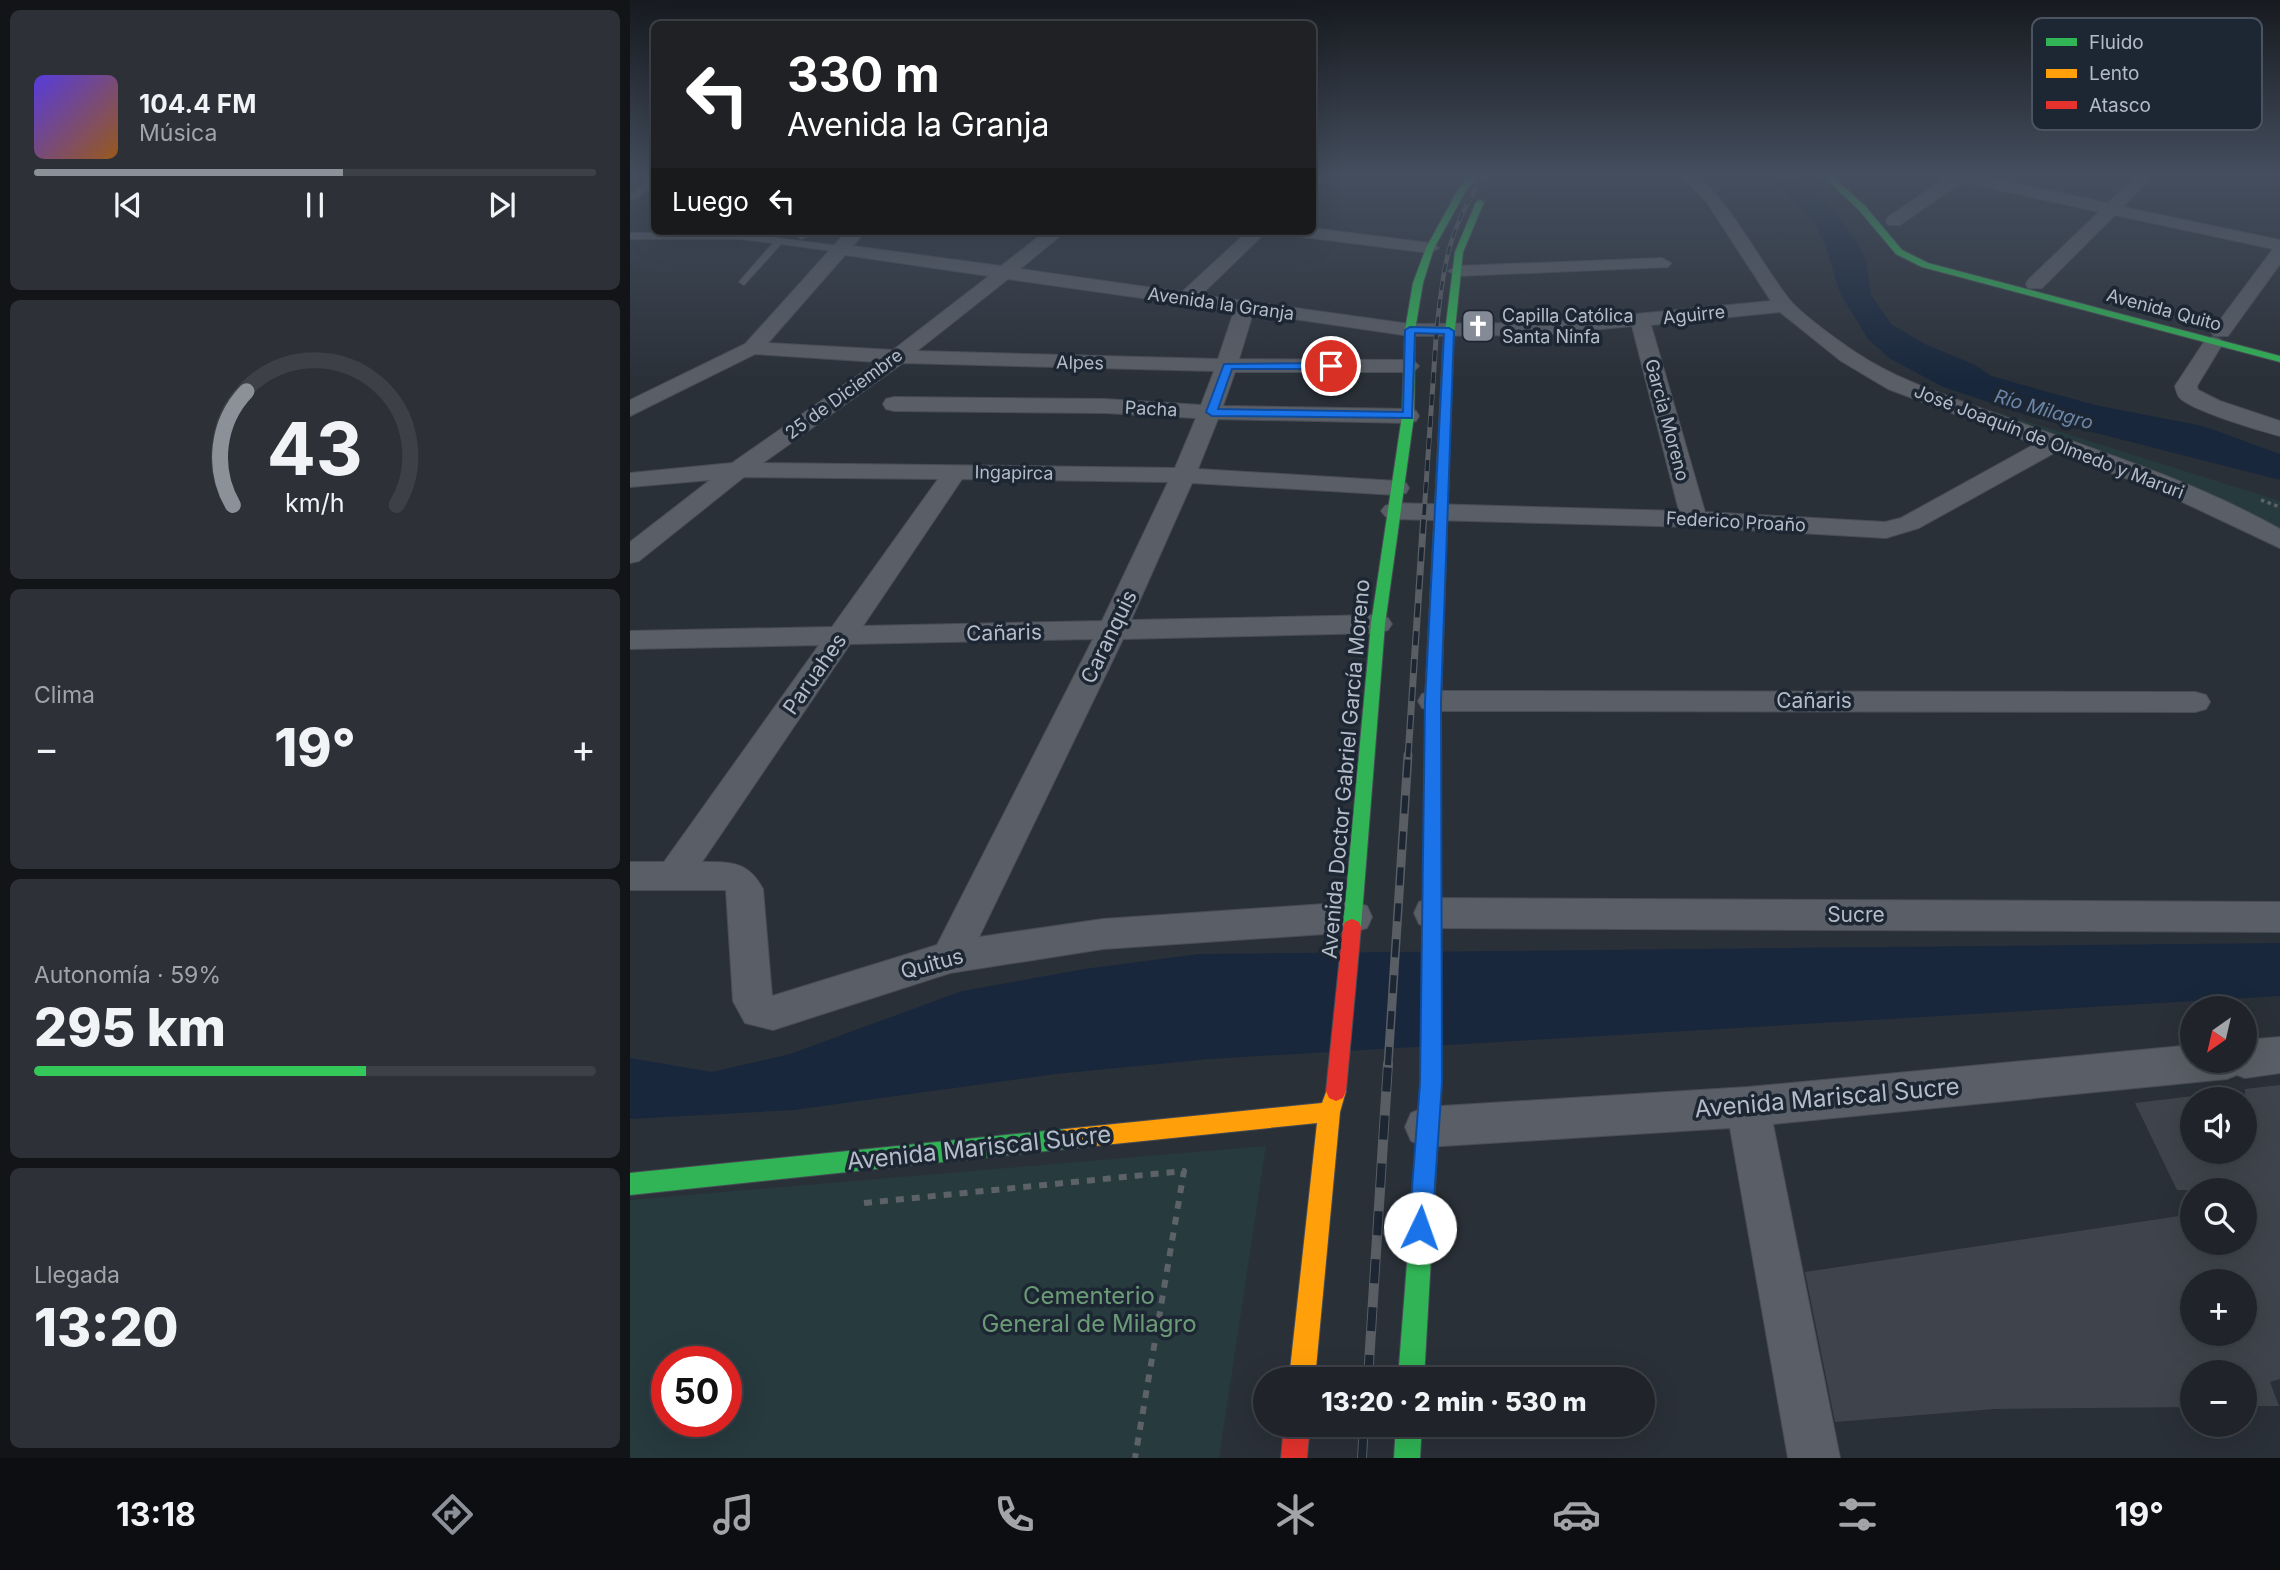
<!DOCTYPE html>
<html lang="es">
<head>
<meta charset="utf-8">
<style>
  :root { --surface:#20242a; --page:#2d3036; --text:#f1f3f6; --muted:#a2a4a8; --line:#3d4147; --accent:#8c9099 }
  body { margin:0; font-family:Inter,sans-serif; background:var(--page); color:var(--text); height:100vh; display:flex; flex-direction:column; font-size:26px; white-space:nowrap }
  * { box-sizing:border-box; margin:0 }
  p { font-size:23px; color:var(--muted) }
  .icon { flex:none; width:38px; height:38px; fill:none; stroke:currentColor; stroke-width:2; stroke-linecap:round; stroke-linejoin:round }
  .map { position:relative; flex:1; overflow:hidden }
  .panel { display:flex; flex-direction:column; gap:10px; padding:10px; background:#121417; width:630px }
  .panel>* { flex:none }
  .banner { position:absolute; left:21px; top:21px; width:665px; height:214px; border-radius:10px; box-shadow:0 7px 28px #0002,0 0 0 2px var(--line); background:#202124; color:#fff; overflow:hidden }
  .needle { width:46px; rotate:214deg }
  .controls { position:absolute; left:1550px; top:996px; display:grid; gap:14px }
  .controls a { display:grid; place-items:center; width:77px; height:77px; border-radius:50%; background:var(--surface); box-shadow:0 7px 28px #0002,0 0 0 2px var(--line); font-size:35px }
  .speed { position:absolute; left:21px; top:1346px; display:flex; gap:14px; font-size:35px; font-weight:700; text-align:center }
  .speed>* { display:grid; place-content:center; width:91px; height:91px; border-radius:50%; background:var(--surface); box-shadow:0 7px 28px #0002,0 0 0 2px var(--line); line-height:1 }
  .speed .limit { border:10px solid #d22; background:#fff; color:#111 }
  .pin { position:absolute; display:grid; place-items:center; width:60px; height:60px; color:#fff; margin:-30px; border:4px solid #fff; border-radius:50%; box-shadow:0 2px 7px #0007 }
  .me { position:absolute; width:77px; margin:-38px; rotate:3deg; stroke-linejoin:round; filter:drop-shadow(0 0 5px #0008) }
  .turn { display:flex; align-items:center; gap:24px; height:147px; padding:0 21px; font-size:32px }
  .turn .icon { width:91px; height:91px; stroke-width:2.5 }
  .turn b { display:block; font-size:49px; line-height:60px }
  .then { display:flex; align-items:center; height:66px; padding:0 21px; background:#0003; gap:14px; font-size:26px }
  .big { font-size:52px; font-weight:800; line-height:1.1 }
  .panel .tile { flex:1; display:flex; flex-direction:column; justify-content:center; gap:10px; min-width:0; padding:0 24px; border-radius:10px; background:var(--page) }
  .panel .dial { align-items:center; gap:0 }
  .dial svg { height:182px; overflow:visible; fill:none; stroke:var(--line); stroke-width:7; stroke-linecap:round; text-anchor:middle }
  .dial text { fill:var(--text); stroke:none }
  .song { display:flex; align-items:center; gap:21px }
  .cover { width:84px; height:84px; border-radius:10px; background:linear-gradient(135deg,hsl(250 70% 55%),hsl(30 70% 35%)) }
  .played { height:7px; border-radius:4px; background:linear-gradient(90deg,var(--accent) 55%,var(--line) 55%) }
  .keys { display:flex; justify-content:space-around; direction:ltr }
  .heat { display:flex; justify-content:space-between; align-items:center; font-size:38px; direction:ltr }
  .charge { height:10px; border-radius:5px; background:linear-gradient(90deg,#34c759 59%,var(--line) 0) }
  .trip { position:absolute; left:623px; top:1367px; width:402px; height:70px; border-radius:35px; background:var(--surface); box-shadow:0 7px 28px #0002,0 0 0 2px var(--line); font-weight:800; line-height:70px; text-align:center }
  .tab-bar { display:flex; height:112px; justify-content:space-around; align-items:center; background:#0d0e11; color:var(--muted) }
  .tab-bar .icon { width:49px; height:49px }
  .tab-bar .on { color:var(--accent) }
  .tab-bar b { font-size:32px; color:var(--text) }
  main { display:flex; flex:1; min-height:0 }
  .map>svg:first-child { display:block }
  .green { fill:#273a3e; fill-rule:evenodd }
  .water { fill:#19273c }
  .building { fill:#3f444c; fill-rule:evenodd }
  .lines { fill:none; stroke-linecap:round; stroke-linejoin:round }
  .lane-casing { stroke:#484c55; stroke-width:2 }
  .street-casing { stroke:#484c55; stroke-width:2 }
  .fast-casing { stroke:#484c55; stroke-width:2 }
  .slow-casing { stroke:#484c55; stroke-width:2 }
  .jam-casing { stroke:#484c55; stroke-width:2 }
  .path-far1 { stroke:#5c6268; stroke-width:3.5; stroke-dasharray:3.5 3.5; stroke-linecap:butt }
  .path { stroke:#5c6268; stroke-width:6; stroke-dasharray:8 8; stroke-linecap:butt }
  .lane { fill:#5a5e66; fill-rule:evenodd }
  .street { fill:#5a5e66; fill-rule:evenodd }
  .fast { fill:#30b455; fill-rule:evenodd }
  .slow { fill:#ff9f0a; fill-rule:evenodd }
  .jam { fill:#e5322d; fill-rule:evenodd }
  .rail-far4-casing { stroke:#595d64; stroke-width:4.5 }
  .rail-far3-casing { stroke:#595d64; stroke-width:5 }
  .rail-far2-casing { stroke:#595d64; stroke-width:7 }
  .rail-far1-casing { stroke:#595d64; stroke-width:9 }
  .rail-casing { stroke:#595d64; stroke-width:10 }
  .rail-far4 { stroke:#1d2633; stroke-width:2.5; stroke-dasharray:9; stroke-linecap:butt }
  .rail-far3 { stroke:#1d2633; stroke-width:3.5; stroke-dasharray:11; stroke-linecap:butt }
  .rail-far2 { stroke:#1d2633; stroke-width:4.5; stroke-dasharray:14; stroke-linecap:butt }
  .rail-far1 { stroke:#1d2633; stroke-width:6; stroke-dasharray:18; stroke-linecap:butt }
  .rail { stroke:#1d2633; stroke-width:8; stroke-dasharray:24; stroke-linecap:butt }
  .route { fill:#1a73e8; stroke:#114b97; stroke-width:2 }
  .labels { text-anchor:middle; stroke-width:7; stroke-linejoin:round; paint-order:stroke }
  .far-street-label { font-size:18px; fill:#b4bcc9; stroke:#1d2633 }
  .far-poi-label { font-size:18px; fill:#b4bcc9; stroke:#1d2633; text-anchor:start }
  .far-water-label { font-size:19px; font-style:italic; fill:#6d86a8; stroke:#1d2633 }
  .street-label { font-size:21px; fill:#b4bcc9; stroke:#1d2633 }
  .near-street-label { font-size:24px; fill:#b4bcc9; stroke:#1d2633 }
  .near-park-label { font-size:24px; fill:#6b9a76; stroke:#1d2633 }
  .key { fill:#1d2633; stroke:#4a5360; stroke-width:2 }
  .key-label { font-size:19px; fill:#b4bcc9 }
</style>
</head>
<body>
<main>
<section class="panel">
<div class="tile">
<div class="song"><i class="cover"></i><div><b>104.4 FM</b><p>Música</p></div></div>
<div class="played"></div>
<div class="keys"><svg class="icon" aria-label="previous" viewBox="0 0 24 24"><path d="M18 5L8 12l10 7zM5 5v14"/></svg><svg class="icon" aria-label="pause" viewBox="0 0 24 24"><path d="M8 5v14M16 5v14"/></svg><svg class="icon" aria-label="next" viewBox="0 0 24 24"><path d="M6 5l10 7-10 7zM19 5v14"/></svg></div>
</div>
<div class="tile dial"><svg viewBox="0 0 100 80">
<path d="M14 69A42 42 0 1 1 86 69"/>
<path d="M14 69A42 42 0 0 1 20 19" stroke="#8c9099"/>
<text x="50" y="56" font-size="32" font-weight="700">43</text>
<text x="50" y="72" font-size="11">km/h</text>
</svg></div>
<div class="tile"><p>Clima</p>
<div class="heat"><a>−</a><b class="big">19°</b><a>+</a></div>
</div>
<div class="tile"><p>Autonomía · 59%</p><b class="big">295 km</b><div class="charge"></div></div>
<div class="tile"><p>Llegada</p><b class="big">13:20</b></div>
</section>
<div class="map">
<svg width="1650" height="1458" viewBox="0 0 1650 1458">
  <rect width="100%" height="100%" fill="#2a3038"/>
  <g class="green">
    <path d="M 1367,412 L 1650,501 L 1650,532 C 1557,487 1464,445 1365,415 Z"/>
    <path d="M 636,1146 L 589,1458 L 0,1458 L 0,1200 ZM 37,1362 L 96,1362 L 96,1421 L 37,1421 Z"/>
  </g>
  <g class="water">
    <path d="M 1135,176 L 1161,176 L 1203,210 L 1229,244 L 1236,261 L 1241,295 L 1261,324 L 1295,344 L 1345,365 L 1361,376 L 1465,405 L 1573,426 L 1650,454 L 1650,480 L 1403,417 L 1313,387 L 1259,358 L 1238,339 L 1210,293 L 1196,247 L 1182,218 L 1144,181 Z"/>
    <path d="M 1650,943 L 1650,996 L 580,1059 L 426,1074 L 164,1110 L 0,1119 L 0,1058 L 82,1072 L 160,1054 L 332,991 L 454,969 L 569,954 Z"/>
  </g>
  <path class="building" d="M 1650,1085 L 1650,1379 L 1640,1382 L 1649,1406 L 1615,1406 L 1615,1372 L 1563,1372 L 1563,1407 L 1364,1409 L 1205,1422 L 1175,1272 L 1563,1214 L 1563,1242 L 1615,1242 L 1615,1190 L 1547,1190 L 1505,1103 L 1563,1096 L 1563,1152 L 1615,1152 L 1615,1089 ZM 1563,1281 L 1615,1281 L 1615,1334 L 1563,1334 Z"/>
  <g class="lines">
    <defs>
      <g id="lane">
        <path d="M 21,177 L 24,177 L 24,183 L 7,199 L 1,199 L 1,195 Z"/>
        <path d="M 177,231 L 189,231 L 171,239 L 167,236 Z"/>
        <path d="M 0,233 L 108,233 L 209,246 L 213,249 L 209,252 L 151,244 L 114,285 L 109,282 L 143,243 L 108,239 L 0,239 Z"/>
      </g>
      <g id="street">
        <path d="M 682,176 L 691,176 L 682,183 Z"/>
        <path d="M 1051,176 L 1068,176 C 1106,211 1128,259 1159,299 C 1171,314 1209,341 1225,352 C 1267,380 1315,395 1361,412 C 1458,448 1559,478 1650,529 L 1650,548 L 1527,490 L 1426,452 L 1289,528 L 1256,538 L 1064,527 L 764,519 L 755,516 L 751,511 L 755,506 L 764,503 L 1049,511 L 1002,326 L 912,335 L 780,336 L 623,313 L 609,359 L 778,360 L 785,362 L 789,366 L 785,370 L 778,372 L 605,372 L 593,406 L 778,409 L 786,411 L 789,416 L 786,421 L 778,423 L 588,419 L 568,469 L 767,481 L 776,483 L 779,488 L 776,493 L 767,495 L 562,483 L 501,620 L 748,615 L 758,618 L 762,624 L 758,630 L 748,633 L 493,639 L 349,937 L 473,919 L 724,902 L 737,906 L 742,917 L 737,928 L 724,932 L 473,949 L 320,973 L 143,1030 L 115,1023 L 103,1001 L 96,890 L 0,890 L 0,862 L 34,862 L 189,645 L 0,649 L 0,631 L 202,627 L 308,479 L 114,477 L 9,561 L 0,563 L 0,542 L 80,480 L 0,487 L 0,473 L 102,463 L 247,362 L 125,354 L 0,416 L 0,400 L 115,344 L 217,231 L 229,231 L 232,235 L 223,246 L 371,266 L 416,231 L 436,231 L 390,269 L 552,292 L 618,231 L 637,231 L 571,295 L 780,324 L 912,323 L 1141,301 L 1076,201 ZM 215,255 L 359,276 L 263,350 L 138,343 ZM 378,279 L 604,311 L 588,359 L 287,351 ZM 1150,312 L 1211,361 L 1258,389 L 1405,444 L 1271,518 L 1255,522 L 1075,512 L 1021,325 ZM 273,363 L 584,371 L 571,405 L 475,399 L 264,397 L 256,399 L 253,404 L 256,409 L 264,411 L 475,413 L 566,418 L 545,468 L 133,463 ZM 332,479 L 538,482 L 472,621 L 233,626 ZM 463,639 L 307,945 L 142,996 L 133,889 C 118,861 101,862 72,862 L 220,644 Z"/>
        <path d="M 1318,176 L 1349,176 L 1478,203 L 1506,176 L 1522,176 L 1493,207 L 1650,240 L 1650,264 L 1598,336 L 1584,336 L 1581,332 L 1643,249 L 1485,215 L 1412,288 L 1398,288 L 1396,284 L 1398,280 L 1469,212 L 1332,182 L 1270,225 L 1258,225 L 1256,221 L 1258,217 Z"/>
        <path d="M 682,228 L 800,243 L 809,248 L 800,253 L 665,236 L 656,231 L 682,231 Z"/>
        <path d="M 1032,258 L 1041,263 L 1038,267 L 827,276 L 818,271 L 827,266 Z"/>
        <path d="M 1583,337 L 1590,339 L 1593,343 L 1567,386 L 1568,390 L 1590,401 L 1650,421 L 1650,436 C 1631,431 1559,410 1549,397 C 1547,394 1546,390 1545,386 L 1576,339 Z"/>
        <path d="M 803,691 L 1565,692 L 1576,695 L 1580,702 L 1576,709 L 1565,712 L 803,711 L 792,708 L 788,701 L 792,694 Z"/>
        <path d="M 802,898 L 1650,902 L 1650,932 L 802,928 L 789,924 L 784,913 L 789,902 Z"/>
        <path d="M 1650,1037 L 1650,1073 L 1615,1078 L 1607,1075 L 1597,1079 L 1143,1124 L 1210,1458 L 1158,1458 L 1100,1128 L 796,1147 L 781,1141 L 775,1127 L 781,1113 L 796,1107 L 1118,1087 L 1563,1045 L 1563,1060 L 1615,1060 L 1615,1040 Z"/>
      </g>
      <g id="fast">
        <path d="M 839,176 L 847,176 L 837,189 L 804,248 L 793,283 L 785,330 L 784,416 L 755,624 L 731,927 L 729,932 L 722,935 L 715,932 L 713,927 L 741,624 L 772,416 L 775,330 L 783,283 L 796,248 L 829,188 Z"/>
        <path d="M 1193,176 L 1202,176 L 1235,206 L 1272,250 L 1298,263 L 1650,356 L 1650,362 L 1292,267 L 1266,254 L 1229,210 Z"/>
        <path d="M 850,200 L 854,202 L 833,252 L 823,348 L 818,351 L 813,348 L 825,252 L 846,202 Z"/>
        <path d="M 803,766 L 809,768 L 811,772 L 811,1083 L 794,1379 L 768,1379 L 791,1083 L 795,772 L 797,768 Z"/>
        <path d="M 435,1129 L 443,1132 L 446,1139 L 443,1146 L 435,1149 L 0,1195 L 0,1173 Z"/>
        <path d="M 766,1424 L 792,1424 L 790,1458 L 764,1458 Z"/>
      </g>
      <g id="slow">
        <path d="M 818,345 L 823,348 L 811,701 L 811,772 L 809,776 L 797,776 L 795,772 L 795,701 L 813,348 Z"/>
        <path d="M 706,1081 L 713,1084 L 716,1091 L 710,1112 L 685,1379 L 659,1379 L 687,1123 L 435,1149 L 427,1146 L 424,1139 L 427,1132 L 435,1129 L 692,1103 L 699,1084 Z"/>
      </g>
      <g id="jam">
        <path d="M 722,919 L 729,922 L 731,927 L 716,1091 L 713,1098 L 706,1101 L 699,1098 L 696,1091 L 713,927 L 715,922 Z"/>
        <path d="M 654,1424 L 680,1424 L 677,1458 L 651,1458 Z"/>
      </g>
    </defs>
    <use href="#lane" class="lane-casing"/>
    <use href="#street" class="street-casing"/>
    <use href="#fast" class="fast-casing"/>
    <use href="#slow" class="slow-casing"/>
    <use href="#jam" class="jam-casing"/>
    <path class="path-far1" d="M 1631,500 L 1650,507"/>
    <path class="path" d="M 234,1203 L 554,1171 L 505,1458"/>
    <use href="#lane" class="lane"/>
    <use href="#street" class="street"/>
    <use href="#fast" class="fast"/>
    <use href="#slow" class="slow"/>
    <use href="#jam" class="jam"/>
    <defs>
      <path id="rail-far4" d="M 807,326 C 813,267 819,225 855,176"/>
      <path id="rail-far3" d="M 794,515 L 807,324"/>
      <path id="rail-far2" d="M 778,757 L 794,513"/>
      <path id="rail-far1" d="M 758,1065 L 778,755"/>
      <g id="rail">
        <path d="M 738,1379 L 758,1064"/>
        <path d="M 732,1458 L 734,1424"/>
      </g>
    </defs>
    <use href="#rail-far4" class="rail-far4-casing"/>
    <use href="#rail-far3" class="rail-far3-casing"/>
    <use href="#rail-far2" class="rail-far2-casing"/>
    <use href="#rail-far1" class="rail-far1-casing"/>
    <use href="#rail" class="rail-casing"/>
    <use href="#rail-far4" class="rail-far4"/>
    <use href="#rail-far3" class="rail-far3"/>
    <use href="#rail-far2" class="rail-far2"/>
    <use href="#rail-far1" class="rail-far1"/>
    <use href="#rail" class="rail"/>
  </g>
  <linearGradient id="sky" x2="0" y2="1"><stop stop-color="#171a1f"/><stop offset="0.46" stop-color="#444e5e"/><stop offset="1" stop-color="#444e5e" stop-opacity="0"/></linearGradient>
  <rect width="1650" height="381" fill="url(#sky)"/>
  <path class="route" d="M 780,327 L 819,328 L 824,331 L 811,701 L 812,1083 L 802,1228 L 799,1236 L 790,1239 L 782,1236 L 779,1228 L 790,1083 L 795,701 L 814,334 L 785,333 L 782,418 L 582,416 L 576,412 L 594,364 L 701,363 L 706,366 L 705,369 L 602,369 L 588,409 L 773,412 L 775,330 Z"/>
  <defs>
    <symbol id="church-square" viewBox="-11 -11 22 22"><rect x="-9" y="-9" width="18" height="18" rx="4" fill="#848b96" stroke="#1d2633"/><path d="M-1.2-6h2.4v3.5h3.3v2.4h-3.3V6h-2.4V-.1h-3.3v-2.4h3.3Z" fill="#fff"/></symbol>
  </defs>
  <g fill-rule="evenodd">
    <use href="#church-square" x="829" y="307" width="38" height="38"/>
  </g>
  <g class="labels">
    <g class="far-street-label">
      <text transform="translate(591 304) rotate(8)" y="6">Avenida la Granja</text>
      <text transform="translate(1534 310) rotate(15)" y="6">Avenida Quito</text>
      <text transform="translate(1064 315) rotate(-6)" y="6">Aguirre</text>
      <text transform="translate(450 363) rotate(1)" y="6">Alpes</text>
      <text transform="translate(214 394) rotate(-36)" y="6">25 de Diciembre</text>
      <text transform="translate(521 409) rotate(3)" y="6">Pacha</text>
      <text transform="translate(1037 420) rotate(75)" y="6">Garcia Moreno</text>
      <text transform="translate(1419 442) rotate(21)" y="6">José Joaquín de Olmedo y Maruri</text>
      <text transform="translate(384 473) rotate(1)" y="6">Ingapirca</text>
      <text transform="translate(1106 522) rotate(3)" y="6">Federico Proaño</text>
    </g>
    <g class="far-poi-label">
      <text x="872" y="322">Capilla Católica<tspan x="872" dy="21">Santa Ninfa</tspan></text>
    </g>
    <g class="far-water-label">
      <text transform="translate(1414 409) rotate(16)" y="7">Río Milagro</text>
    </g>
    <g class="street-label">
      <text transform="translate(374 633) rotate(-1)" y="7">Cañaris</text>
      <text transform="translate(479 637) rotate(-64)" y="7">Caranquis</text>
      <text transform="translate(185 674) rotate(-55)" y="7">Paruahes</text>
      <text x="1184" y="708">Cañaris</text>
      <text transform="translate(716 769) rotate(-85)" y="7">Avenida Doctor Gabriel García Moreno</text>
      <text x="1226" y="922">Sucre</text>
      <text transform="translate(302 964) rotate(-15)" y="7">Quitus</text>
    </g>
    <g class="near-street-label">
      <text transform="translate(1197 1098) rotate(-5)" y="8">Avenida Mariscal Sucre</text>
      <text transform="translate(349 1148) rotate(-6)" y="8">Avenida Mariscal Sucre</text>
    </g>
    <g class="near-park-label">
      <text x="459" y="1304">Cementerio<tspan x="459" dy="28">General de Milagro</tspan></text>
    </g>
  </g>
  <rect x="1402" y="18" width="230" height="112" rx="10" class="key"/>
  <rect x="1416" y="38" width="31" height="8" fill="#30b455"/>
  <rect x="1416" y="69" width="31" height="9" fill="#ff9f0a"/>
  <rect x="1416" y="101" width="31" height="8" fill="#e5322d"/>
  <g class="key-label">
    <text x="1459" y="49">Fluido</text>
    <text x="1459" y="80">Lento</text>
    <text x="1459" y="112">Atasco</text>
  </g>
</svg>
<div class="controls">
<a><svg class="needle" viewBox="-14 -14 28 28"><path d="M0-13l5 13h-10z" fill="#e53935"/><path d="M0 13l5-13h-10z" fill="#a2a4a8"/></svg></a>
<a><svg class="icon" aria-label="sound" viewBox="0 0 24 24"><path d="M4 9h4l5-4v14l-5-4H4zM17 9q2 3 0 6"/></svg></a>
<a><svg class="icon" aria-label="search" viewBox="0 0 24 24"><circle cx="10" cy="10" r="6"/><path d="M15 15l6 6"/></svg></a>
<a>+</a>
<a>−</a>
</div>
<div class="speed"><div class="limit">50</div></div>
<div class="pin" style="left:701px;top:366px;background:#d93025"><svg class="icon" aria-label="arrive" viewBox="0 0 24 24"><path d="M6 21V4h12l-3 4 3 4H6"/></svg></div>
<svg class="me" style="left:790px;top:1228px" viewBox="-20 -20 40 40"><circle r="19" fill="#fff"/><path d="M0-13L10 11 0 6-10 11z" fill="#1a73e8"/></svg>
<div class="trip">13:20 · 2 min · 530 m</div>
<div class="banner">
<div class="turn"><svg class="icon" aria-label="left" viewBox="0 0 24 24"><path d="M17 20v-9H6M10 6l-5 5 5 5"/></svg><div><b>330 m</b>Avenida la Granja</div></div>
<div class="then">Luego<svg class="icon" aria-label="left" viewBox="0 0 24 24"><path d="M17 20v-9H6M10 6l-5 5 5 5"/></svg></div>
</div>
</div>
</main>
<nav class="tab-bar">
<b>13:18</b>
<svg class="icon on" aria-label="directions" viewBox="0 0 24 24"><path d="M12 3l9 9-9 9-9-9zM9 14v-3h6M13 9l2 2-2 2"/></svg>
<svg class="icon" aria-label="music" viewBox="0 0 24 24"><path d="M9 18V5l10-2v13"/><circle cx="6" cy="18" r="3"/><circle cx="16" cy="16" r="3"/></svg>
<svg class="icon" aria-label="phone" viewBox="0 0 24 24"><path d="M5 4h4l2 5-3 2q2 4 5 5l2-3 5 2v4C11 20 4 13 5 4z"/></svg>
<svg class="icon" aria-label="climate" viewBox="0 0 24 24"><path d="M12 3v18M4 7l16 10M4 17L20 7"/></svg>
<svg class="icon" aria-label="car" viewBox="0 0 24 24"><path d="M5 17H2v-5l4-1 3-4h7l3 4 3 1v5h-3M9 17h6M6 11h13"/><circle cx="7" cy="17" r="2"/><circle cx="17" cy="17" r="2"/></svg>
<svg class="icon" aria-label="filters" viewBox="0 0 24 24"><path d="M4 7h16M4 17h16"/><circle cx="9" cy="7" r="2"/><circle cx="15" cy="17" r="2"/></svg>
<b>19°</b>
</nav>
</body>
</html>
